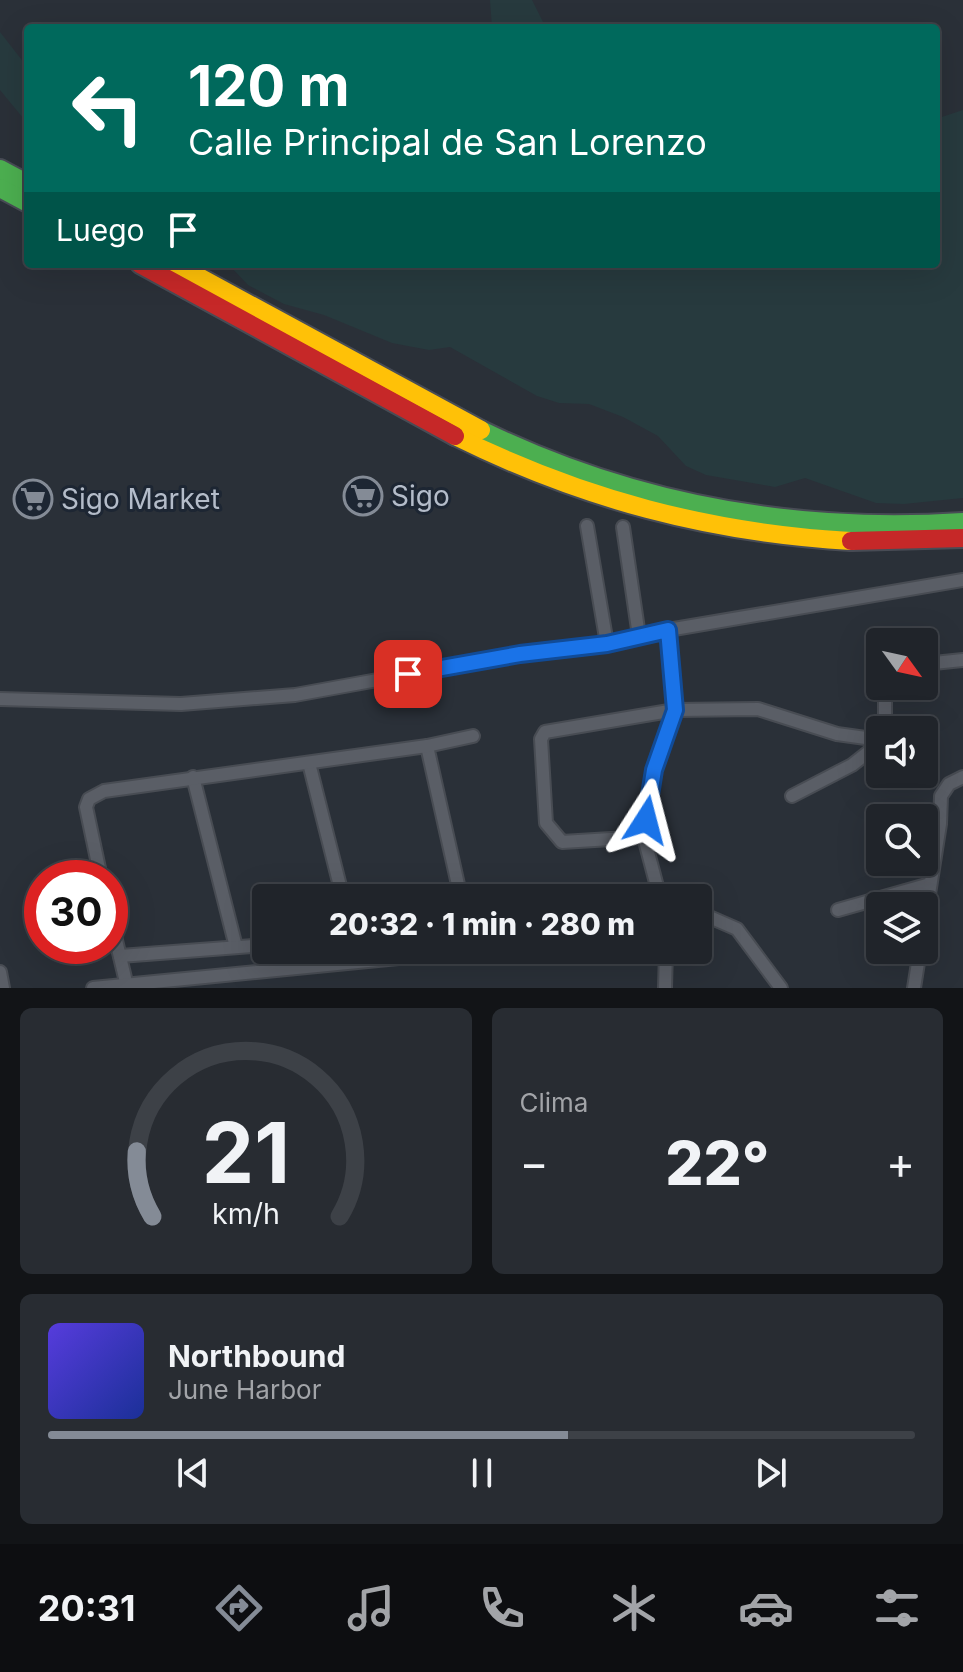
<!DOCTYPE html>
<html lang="es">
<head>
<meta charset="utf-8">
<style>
  :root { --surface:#20242a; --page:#282c32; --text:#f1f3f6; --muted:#a2a4a8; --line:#3d4147; --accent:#848b96 }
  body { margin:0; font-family:Inter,sans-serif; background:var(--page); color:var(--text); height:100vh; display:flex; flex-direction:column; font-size:30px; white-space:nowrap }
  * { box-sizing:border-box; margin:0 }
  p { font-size:26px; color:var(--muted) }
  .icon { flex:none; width:44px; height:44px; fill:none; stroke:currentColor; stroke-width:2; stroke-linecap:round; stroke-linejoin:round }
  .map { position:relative; height:988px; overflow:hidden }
  .drawer { display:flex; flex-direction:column; gap:20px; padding:20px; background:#121417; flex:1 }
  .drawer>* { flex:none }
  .top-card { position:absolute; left:24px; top:24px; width:916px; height:244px; border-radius:8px; box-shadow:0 8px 32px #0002,0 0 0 2px var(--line); background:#00695c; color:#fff; overflow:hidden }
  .needle { width:52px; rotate:123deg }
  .fabs { position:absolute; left:866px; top:628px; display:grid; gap:16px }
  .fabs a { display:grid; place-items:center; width:72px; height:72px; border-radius:8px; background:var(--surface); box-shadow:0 8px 32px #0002,0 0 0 2px var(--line); font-size:40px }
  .speed { position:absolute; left:24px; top:860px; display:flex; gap:16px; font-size:40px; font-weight:700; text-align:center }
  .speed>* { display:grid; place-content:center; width:104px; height:104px; border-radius:50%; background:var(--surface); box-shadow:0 8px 32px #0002,0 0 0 2px var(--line); line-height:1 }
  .speed .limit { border:12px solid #d22; background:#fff; color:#111 }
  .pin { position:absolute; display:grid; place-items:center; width:68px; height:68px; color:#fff; margin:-34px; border-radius:16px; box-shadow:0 4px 12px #0006 }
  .me { position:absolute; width:88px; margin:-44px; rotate:9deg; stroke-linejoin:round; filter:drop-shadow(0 0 6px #0008) }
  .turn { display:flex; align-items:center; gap:28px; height:168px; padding:0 32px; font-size:36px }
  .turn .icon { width:104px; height:104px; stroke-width:2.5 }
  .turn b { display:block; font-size:56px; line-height:68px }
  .then { display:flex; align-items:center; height:76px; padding:0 32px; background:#0003; gap:16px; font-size:30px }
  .big { font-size:60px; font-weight:800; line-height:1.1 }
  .drawer .tile { flex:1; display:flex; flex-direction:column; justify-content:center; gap:12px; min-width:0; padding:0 28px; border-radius:12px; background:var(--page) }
  .drawer .dial { align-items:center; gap:0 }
  .dial svg { height:208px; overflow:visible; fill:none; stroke:var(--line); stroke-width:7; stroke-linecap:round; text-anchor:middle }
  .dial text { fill:var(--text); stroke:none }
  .song { display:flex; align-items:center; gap:24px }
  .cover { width:96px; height:96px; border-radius:12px; background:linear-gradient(135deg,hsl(250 70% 55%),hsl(230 70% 35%)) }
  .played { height:8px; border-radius:4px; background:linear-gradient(90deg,var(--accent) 60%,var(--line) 60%) }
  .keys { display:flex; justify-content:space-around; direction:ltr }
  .heat { display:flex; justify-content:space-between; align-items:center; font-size:44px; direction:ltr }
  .drawer .tiles { flex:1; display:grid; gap:20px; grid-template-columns:1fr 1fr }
  .tile:last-child { grid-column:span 2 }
  .trip { position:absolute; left:252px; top:884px; width:460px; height:80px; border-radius:8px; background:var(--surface); box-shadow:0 8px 32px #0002,0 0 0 2px var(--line); font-weight:800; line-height:80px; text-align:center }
  .menu { display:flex; height:128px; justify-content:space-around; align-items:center; background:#0d0e11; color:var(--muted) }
  .menu .icon { width:56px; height:56px }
  .menu .selected { color:var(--accent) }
  .menu b { font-size:36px; color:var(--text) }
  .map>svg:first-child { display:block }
  .green { fill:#273a3e }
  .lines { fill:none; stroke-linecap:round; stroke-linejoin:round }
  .street-casing { stroke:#484c53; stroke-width:16 }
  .fast-casing { stroke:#484c55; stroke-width:22 }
  .slow-casing { stroke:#484c55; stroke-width:22 }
  .jam-casing { stroke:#484c55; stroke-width:22 }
  .street { stroke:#5a5e66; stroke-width:12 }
  .fast { stroke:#4caf50; stroke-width:18 }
  .slow { stroke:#ffc107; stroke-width:18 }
  .jam { stroke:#c62828; stroke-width:18 }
  .route-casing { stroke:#114b97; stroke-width:20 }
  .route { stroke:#1a73e8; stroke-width:14 }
  .labels { text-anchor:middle; stroke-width:6; stroke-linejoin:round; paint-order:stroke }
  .poi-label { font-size:28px; fill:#b4bcc9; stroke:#1d2633; text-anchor:start }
</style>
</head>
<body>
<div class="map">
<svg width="963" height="988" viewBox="0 0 963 988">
  <rect width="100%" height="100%" fill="#2a3038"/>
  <g class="green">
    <path d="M 532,0 L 546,28 L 492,28 L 490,0 Z"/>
    <path d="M 0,32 L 28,68 L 28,124 L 0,90 Z"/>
    <path d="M 963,110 L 963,498 L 904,504 L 876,503 L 805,478 L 775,487 L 706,475 L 686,466 L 658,436 L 623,417 L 589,404 L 559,403 L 537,396 L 450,347 L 429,350 L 392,343 L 324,315 L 284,304 L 248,285 L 228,264 L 936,264 L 936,119 Z"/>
  </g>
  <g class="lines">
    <defs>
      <g id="street">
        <path d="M 587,526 L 607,644"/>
        <path d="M 623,527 L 639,636"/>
        <path d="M 924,664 L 963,660"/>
        <path d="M 885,686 L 885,730"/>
        <path d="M 0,699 L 181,704 L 295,695 L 520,654 L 607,644 L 668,630 L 963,580"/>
        <path d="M 427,746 L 461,898"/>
        <path d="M 309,763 L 343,898"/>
        <path d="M 193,777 L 236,947"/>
        <path d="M 792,796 L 852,765 L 880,743"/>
        <path d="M 644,837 L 562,842 L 546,823 L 541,739 L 545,732 L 675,710 L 758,709 L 837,734 L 880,740"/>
        <path d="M 101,878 L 86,807 L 89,799 L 104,791 L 427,746 L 473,736"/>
        <path d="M 660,898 L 644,837 L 654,770 L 675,710 L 668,630"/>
        <path d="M 838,910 L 930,884"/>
        <path d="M 698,912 L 737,929 L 781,988"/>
        <path d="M 110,915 L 126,982"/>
        <path d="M 924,926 L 940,824 L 941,796 L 949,784 L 963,777"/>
        <path d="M 120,956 L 266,945"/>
        <path d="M 0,972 L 3,988"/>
        <path d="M 93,988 L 480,950"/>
        <path d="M 665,988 L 666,950"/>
        <path d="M 914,988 L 920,950"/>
      </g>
      <g id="fast">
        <path d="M 0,169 L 28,184"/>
        <path d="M 0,188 L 28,203"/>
        <path d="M 481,430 C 633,504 795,533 963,522"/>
      </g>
      <g id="slow">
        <path d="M 175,264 L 481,430"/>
        <path d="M 455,436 C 582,499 710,533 851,541"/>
      </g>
      <g id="jam">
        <path d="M 140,264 L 455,436"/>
        <path d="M 851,541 L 963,538"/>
      </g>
    </defs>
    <use href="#street" class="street-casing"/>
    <use href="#fast" class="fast-casing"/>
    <use href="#slow" class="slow-casing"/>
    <use href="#jam" class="jam-casing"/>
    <use href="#street" class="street"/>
    <use href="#fast" class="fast"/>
    <use href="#slow" class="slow"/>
    <use href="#jam" class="jam"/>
  </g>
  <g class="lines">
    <defs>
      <path id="route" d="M 408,674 L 520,654 L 607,644 L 668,630 L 675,710 L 654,770 L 646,820"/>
    </defs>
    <use href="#route" class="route-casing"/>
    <use href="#route" class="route"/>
  </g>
  <defs>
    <symbol id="supermarket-ring" viewBox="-11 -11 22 22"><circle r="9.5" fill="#1d2633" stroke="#848b96" stroke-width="1.5"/><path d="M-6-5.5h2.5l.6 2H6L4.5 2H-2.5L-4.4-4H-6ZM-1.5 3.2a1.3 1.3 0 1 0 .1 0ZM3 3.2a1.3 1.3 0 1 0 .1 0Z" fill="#848b96"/></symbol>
  </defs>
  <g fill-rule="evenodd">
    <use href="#supermarket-ring" x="341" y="474" width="44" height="44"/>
    <use href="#supermarket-ring" x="11" y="477" width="44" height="44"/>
  </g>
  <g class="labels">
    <g class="poi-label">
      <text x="391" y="506">Sigo</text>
      <text x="61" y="509">Sigo Market</text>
    </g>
  </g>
</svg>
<div class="fabs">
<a><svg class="needle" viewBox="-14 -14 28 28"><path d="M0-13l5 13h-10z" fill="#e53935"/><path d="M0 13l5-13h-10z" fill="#a2a4a8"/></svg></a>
<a><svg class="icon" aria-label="sound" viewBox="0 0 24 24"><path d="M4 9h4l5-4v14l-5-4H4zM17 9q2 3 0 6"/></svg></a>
<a><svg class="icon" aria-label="search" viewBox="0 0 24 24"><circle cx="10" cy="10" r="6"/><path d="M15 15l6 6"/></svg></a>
<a><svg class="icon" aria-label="layers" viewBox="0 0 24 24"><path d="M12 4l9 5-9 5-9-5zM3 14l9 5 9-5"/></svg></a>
</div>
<div class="speed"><div class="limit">30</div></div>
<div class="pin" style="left:408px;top:674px;background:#d93025"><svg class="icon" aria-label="arrive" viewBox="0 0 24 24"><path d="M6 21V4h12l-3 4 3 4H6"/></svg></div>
<svg class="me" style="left:646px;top:820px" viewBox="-20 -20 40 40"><path d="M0-17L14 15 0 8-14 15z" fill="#1a73e8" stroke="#fff" stroke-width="4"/></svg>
<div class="trip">20:32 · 1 min · 280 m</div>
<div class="top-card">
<div class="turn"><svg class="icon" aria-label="left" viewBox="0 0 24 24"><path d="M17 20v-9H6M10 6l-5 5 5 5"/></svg><div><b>120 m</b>Calle Principal de San Lorenzo</div></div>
<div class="then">Luego<svg class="icon" aria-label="arrive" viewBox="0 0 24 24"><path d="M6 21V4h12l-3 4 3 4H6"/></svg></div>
</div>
</div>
<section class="drawer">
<div class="tiles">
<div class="tile dial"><svg viewBox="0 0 100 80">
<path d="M14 69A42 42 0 1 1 86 69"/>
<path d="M14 69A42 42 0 0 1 8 44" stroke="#848b96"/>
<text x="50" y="56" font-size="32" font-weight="700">21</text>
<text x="50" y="72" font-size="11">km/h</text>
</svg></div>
<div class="tile"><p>Clima</p>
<div class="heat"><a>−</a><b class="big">22°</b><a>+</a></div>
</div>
<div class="tile">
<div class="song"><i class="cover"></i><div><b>Northbound</b><p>June Harbor</p></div></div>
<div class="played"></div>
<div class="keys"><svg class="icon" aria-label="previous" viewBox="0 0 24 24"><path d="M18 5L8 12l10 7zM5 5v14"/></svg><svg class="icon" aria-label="pause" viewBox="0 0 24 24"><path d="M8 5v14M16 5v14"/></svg><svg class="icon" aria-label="next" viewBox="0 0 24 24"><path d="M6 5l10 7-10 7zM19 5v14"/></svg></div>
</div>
</div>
</section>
<nav class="menu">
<b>20:31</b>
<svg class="icon selected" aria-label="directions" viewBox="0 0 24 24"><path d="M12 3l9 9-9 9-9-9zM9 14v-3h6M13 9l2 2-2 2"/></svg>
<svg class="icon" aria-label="music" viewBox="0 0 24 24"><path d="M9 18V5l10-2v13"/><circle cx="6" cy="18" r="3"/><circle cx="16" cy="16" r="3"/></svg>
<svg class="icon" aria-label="phone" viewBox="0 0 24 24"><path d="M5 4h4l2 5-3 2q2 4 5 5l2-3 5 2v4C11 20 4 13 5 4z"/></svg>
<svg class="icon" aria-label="climate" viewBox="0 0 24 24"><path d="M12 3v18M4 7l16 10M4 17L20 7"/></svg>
<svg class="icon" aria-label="car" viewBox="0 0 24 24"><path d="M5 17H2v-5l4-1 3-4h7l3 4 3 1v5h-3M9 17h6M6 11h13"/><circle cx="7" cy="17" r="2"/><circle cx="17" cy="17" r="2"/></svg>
<svg class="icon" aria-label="filters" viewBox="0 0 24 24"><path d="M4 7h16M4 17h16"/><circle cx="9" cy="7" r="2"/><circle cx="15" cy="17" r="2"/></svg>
</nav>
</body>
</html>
